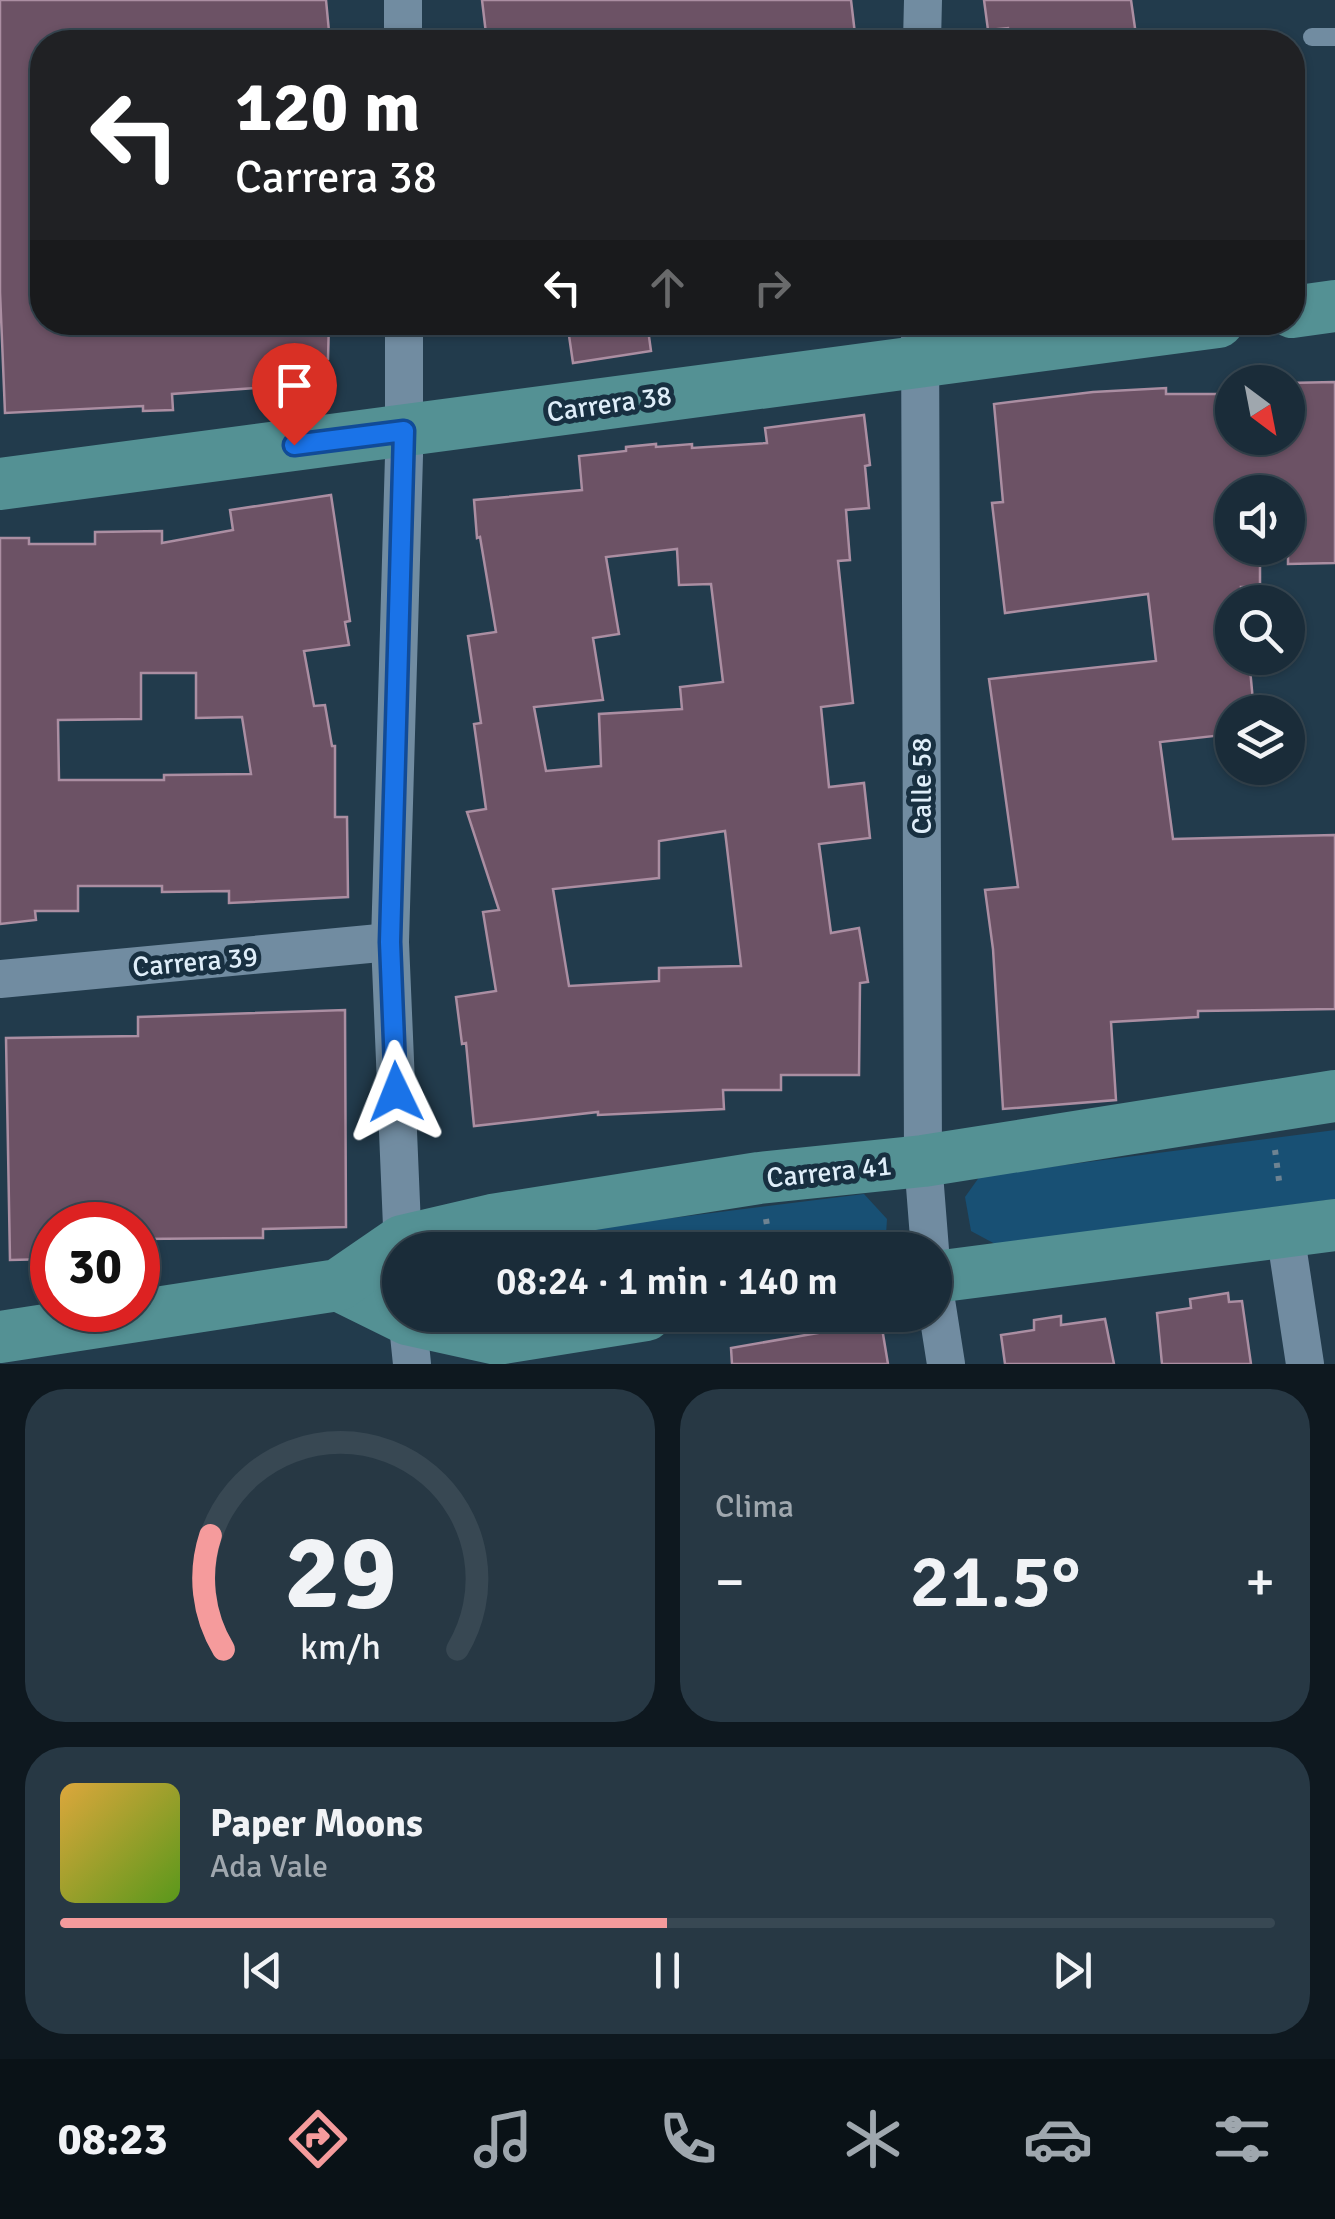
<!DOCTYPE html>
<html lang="es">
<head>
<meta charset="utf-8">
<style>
  :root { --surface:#1a2c39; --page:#273844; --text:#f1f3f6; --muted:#9fa7ae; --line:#384853; --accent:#f59b9c }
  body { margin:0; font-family:Signika,sans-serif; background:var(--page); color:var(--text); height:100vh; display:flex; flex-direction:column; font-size:38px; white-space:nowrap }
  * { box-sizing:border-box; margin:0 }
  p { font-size:32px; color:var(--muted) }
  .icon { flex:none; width:55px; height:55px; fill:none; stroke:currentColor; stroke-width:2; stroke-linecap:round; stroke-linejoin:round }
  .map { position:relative; height:1364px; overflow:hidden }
  .drawer { display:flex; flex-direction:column; gap:25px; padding:25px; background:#0e181f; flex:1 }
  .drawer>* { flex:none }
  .hud { position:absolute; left:30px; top:30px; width:1275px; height:305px; border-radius:40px; box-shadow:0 2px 8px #0004,0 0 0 2px var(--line); background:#202124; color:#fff; overflow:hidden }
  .needle { width:65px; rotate:148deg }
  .fabs { position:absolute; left:1215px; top:365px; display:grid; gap:20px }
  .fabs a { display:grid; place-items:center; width:90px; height:90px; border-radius:50%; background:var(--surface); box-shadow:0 2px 8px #0004,0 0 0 2px var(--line); font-size:50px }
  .speed { position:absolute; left:30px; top:1202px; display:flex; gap:20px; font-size:50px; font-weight:700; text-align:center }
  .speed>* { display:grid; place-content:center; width:130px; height:130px; border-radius:50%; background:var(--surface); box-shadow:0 2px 8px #0004,0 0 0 2px var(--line); line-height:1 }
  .speed .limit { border:15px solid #d22; background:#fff; color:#111 }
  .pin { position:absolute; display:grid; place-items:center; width:85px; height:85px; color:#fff; margin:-102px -42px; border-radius:50% 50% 50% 0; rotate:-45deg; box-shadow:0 0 10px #0007 }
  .pin .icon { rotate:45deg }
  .me { position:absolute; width:110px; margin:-55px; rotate:358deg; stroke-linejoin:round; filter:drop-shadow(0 0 8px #0008) }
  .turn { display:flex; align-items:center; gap:35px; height:210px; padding:0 40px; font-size:45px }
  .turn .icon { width:130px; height:130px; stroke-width:2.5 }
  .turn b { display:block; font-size:70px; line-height:85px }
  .lanes { display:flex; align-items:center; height:95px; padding:0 40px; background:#0003; justify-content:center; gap:50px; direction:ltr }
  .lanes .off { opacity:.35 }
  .big { font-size:75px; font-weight:600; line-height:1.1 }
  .drawer .card { flex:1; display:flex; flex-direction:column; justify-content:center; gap:15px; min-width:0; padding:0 35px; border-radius:40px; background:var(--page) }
  .drawer .dial { align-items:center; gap:0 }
  .dial svg { height:260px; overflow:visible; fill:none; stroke:var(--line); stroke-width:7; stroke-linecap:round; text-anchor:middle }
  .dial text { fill:var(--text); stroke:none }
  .song { display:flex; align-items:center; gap:30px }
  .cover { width:120px; height:120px; border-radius:15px; background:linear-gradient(135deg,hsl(40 70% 55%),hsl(90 70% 35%)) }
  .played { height:10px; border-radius:5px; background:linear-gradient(90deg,var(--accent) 50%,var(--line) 50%) }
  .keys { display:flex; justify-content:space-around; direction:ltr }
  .heat { display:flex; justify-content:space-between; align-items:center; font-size:55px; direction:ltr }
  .drawer .tiles { flex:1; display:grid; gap:25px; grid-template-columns:1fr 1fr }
  .card:last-child { grid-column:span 2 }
  .trip { position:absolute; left:382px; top:1232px; width:570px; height:100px; border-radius:50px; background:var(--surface); box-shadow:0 2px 8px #0004,0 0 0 2px var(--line); font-weight:600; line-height:100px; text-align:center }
  .tabs { display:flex; height:160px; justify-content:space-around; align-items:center; background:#0a1217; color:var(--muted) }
  .tabs .icon { width:70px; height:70px }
  .tabs .on { color:var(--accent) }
  .tabs b { font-size:45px; color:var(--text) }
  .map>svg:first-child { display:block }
  .green { fill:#185074 }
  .building { fill:#6c5265; stroke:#ab8ea2; stroke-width:2.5; fill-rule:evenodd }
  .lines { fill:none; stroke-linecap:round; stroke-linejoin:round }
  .path { stroke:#6e8392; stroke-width:6; stroke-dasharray:5 8; stroke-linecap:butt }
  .lane { stroke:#718ca1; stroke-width:18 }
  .street { stroke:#718ca1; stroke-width:38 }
  .secondary { stroke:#549194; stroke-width:52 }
  .route-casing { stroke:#114b97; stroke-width:25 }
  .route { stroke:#1a73e8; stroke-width:18 }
  .labels { text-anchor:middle; stroke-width:10; stroke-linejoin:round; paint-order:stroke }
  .street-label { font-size:28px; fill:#dfeef9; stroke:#183041 }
</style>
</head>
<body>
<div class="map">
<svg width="1335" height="1364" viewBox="0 0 1335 1364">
  <rect width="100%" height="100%" fill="#223b4c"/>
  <g class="green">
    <path d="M 1335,1130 L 1335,1199 L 997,1245 L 971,1231 L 965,1197 L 980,1176 Z"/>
    <path d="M 864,1194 L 887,1219 L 885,1250 L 466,1250 L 471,1243 Z"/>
  </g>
  <g class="building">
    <path d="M 0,0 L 326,0 L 330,42 L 42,42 L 42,322 L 329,322 L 328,359 L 287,358 L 288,379 L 254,380 L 255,388 L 172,394 L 173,410 L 143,411 L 143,406 L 5,413 L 0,292 Z"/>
    <path d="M 482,0 L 851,0 L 855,34 L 790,42 L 681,42 L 680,34 L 625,42 L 487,42 Z"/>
    <path d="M 984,0 L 1131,0 L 1137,42 L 1010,42 L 1008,28 L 988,30 Z"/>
    <path d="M 567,322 L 647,322 L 651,351 L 573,363 Z"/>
    <path d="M 1335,382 L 1335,563 L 1288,564 L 1288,492 L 1232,492 L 1232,548 L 1260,548 L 1260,587 L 1241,587 L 1243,602 L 1232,602 L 1232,658 L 1249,658 L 1254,712 L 1232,712 L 1232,734 L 1160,742 L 1173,839 L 1335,835 L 1335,1009 L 1198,1011 L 1198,1017 L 1111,1022 L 1116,1100 L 1003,1109 L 993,949 L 985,890 L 1018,887 L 989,679 L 1156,661 L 1148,594 L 1005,613 L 992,503 L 1003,502 L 994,404 L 1093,392 L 1166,388 L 1166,394 L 1232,394 L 1232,438 L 1288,438 L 1288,383 Z"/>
    <path d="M 864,415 L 870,465 L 865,466 L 869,508 L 846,510 L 850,560 L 838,561 L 853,703 L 821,707 L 829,787 L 864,783 L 870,838 L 819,844 L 831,933 L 859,928 L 868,982 L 860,983 L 859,1075 L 781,1075 L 781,1090 L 723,1090 L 724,1109 L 598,1115 L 598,1112 L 474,1126 L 466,1043 L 462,1044 L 456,997 L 496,991 L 483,912 L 499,910 L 467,812 L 486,809 L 474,724 L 481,723 L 468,636 L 496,632 L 480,537 L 477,538 L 474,500 L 582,490 L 579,456 L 626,451 L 626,447 L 656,444 L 656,447 L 692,444 L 692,448 L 767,443 L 765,428 ZM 677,549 L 679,585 L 711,584 L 723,682 L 680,687 L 682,709 L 599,714 L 601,766 L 546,771 L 534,707 L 603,700 L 593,638 L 619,634 L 606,557 ZM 725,831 L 741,966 L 659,968 L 659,981 L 569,986 L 553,889 L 659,878 L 659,841 Z"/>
    <path d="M 331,495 L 350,621 L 345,622 L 349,645 L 304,651 L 314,706 L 325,705 L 332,746 L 335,746 L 335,817 L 347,817 L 348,897 L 229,903 L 229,891 L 162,892 L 162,886 L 78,886 L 78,911 L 35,911 L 36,920 L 0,924 L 0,538 L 29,538 L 29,544 L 95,544 L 95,532 L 162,531 L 162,543 L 233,530 L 230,510 ZM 141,673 L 196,673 L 196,718 L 242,717 L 251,774 L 164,775 L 164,780 L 59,780 L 58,720 L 141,719 Z"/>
    <path d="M 345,1010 L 346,1227 L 263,1229 L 263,1238 L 138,1239 L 138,1225 L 52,1225 L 52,1259 L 10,1260 L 6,1038 L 138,1036 L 138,1017 Z"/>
    <path d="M 1228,1293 L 1229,1302 L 1242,1301 L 1251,1364 L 1162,1364 L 1157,1313 L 1191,1308 L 1190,1299 Z"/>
    <path d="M 1061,1316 L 1061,1325 L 1105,1319 L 1114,1364 L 1005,1364 L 1001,1335 L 1034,1330 L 1034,1320 Z"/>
    <path d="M 881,1322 L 888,1364 L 732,1364 L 731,1348 Z"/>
  </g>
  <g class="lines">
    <g class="path">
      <path d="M 1275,1150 L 1280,1188"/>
      <path d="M 766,1219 L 771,1250"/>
    </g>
    <path class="lane" d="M 1312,37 L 1335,37"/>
    <g class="street">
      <path d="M 403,0 L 403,42"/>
      <path d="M 922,42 L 923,0"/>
      <path d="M 920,322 L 923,1161 L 930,1250"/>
      <path d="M 0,979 L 390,942"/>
      <path d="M 1285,1232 L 1305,1364"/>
      <path d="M 403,1250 L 390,942 L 404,456 L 404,322"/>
      <path d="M 935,1294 L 946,1364"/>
      <path d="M 407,1315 L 412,1364"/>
    </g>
    <g class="secondary">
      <path d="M 1292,312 L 1335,306"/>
      <path d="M 0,484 L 1218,322"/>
      <path d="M 935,1277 L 1335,1225"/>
      <path d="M 338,1285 L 407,1319 L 497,1339 L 646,1315"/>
      <path d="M 0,1337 L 338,1285 L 402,1241 L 492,1220 L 759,1178 L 923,1161 L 1335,1096"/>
    </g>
  </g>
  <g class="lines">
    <defs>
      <path id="route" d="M 294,445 L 404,431 L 390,942 L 396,1092"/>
    </defs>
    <use href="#route" class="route-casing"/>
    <use href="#route" class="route"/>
  </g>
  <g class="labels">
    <g class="street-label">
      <text transform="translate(609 403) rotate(-8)" y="10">Carrera 38</text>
      <text transform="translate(921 786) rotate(-90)" y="10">Calle 58</text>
      <text transform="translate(195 961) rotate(-5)" y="10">Carrera 39</text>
      <text transform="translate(829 1171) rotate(-6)" y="10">Carrera 41</text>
    </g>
  </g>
</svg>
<div class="fabs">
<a><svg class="needle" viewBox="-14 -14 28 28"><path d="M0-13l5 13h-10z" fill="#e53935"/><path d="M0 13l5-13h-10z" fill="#9fa7ae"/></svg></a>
<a><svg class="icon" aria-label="sound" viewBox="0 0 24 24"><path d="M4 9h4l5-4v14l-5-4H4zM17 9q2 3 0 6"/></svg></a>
<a><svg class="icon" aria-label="search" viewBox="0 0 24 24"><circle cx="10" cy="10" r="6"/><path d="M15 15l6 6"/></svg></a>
<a><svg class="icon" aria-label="layers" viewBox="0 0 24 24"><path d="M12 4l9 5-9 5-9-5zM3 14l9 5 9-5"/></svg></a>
</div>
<div class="speed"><div class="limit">30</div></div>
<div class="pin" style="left:294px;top:445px;background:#d93025"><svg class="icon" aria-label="arrive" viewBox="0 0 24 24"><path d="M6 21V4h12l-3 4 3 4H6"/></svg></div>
<svg class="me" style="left:396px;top:1092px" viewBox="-20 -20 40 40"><path d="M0-17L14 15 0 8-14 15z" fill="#1a73e8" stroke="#fff" stroke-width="4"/></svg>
<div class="trip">08:24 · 1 min · 140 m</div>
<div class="hud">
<div class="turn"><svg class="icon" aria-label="left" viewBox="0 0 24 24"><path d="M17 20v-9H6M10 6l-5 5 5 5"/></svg><div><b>120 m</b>Carrera 38</div></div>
<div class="lanes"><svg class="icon" aria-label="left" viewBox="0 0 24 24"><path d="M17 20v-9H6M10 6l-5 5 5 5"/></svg><svg class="icon off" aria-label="ahead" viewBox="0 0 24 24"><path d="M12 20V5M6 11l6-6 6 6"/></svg><svg class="icon off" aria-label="right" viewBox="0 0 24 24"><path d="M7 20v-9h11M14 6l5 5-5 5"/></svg></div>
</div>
</div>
<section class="drawer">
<div class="tiles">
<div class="card dial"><svg viewBox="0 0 100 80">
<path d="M14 69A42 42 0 1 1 86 69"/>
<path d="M14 69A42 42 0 0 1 10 34" stroke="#f59b9c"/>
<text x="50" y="56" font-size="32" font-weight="700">29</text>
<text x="50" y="72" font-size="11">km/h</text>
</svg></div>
<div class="card"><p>Clima</p>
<div class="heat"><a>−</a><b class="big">21.5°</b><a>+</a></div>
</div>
<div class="card">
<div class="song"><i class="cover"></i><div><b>Paper Moons</b><p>Ada Vale</p></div></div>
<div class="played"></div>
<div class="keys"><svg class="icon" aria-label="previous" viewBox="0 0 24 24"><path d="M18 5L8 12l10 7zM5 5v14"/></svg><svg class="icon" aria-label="pause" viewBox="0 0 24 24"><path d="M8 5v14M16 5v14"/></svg><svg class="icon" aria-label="next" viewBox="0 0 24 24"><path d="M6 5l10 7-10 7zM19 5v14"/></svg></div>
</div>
</div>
</section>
<nav class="tabs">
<b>08:23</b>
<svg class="icon on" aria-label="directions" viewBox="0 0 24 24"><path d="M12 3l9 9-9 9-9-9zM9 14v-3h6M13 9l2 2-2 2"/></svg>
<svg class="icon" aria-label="music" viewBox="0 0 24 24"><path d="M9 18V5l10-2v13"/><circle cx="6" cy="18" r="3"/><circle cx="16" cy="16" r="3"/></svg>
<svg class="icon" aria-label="phone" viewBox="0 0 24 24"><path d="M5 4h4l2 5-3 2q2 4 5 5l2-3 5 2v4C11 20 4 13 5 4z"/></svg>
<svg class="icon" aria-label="climate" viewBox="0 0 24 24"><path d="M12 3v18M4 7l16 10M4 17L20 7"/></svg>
<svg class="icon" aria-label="car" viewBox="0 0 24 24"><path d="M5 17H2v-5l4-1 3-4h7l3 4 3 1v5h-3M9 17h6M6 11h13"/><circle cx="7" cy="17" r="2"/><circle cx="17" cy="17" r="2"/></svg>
<svg class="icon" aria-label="filters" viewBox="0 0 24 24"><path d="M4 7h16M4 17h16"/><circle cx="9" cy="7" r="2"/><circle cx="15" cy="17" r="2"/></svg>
</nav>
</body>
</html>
